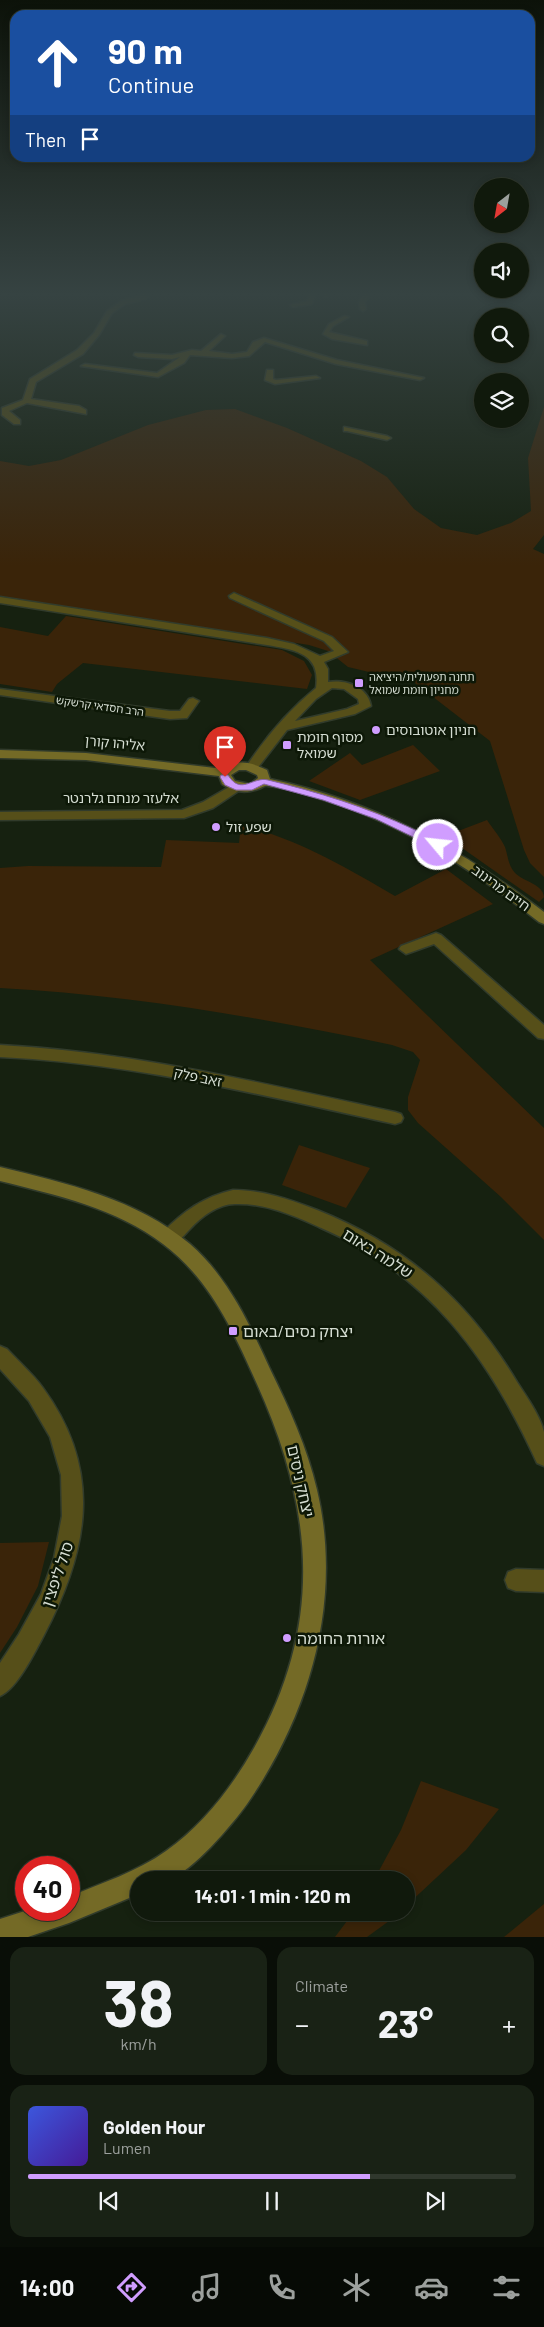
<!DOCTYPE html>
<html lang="en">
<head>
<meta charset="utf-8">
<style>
  :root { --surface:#10190c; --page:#192215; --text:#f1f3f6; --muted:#9ca09d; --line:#30382d; --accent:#d09dff }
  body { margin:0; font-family:Barlow,"Noto Sans Hebrew",sans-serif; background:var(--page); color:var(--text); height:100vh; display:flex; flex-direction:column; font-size:19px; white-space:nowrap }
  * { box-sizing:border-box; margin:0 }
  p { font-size:16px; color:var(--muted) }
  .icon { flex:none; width:28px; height:28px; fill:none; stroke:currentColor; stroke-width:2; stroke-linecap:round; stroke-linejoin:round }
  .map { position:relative; height:1937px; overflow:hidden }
  .panel { display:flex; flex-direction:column; gap:10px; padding:10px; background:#090e07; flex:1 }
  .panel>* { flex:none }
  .guide { position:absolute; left:10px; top:10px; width:525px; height:152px; border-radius:15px; box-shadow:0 2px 8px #0003,0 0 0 1px var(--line); background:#1a4fa0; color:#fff; overflow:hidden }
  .needle { width:32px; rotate:211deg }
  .fabs { position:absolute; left:474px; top:178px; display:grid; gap:10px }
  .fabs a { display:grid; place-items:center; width:55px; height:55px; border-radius:50%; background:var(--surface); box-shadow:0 2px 8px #0003,0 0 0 1px var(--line); font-size:25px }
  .speed { position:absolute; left:15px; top:1856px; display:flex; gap:10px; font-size:25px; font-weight:700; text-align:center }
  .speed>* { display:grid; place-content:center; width:65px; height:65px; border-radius:50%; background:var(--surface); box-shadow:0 2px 8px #0003,0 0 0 1px var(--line); line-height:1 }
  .speed .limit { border:8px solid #d22; background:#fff; color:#111 }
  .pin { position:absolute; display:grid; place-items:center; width:42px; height:42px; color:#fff; margin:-51px -21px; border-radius:50% 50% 50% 0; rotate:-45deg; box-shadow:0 0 5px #0007 }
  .pin .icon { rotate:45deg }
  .me { position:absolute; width:55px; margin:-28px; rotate:298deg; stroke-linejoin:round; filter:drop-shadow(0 0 4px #0008) }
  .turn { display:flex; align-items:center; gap:18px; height:105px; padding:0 15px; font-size:22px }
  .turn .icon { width:65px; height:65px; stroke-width:2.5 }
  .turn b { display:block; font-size:35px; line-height:42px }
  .then { display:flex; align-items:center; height:48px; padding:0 15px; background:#0003; gap:10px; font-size:19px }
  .big { font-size:38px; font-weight:700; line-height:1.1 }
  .panel .widget { flex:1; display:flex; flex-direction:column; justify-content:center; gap:8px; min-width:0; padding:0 18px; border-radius:15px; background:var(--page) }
  .panel .dial { align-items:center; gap:0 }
  .dial b { font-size:65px; line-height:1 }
  .song { display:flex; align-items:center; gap:15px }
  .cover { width:60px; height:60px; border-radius:8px; background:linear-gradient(135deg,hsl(230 70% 55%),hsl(260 70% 35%)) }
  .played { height:5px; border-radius:2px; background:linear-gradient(90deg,var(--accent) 70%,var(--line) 70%) }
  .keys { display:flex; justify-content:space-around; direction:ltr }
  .heat { display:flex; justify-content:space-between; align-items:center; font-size:28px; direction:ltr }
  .panel .tiles { flex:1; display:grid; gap:10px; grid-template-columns:1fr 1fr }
  .widget:last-child { grid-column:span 2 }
  .trip { position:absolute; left:130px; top:1871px; width:285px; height:50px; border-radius:25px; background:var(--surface); box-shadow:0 2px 8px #0003,0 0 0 1px var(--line); font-weight:700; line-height:50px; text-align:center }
  .tabs { display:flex; height:80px; justify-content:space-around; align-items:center; background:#060a05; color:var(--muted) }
  .tabs .icon { width:35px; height:35px }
  .tabs .active { color:var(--accent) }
  .tabs b { font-size:22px; color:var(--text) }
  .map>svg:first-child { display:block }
  .green { fill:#3a2409 }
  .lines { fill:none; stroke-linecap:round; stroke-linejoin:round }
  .street-casing { stroke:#313b2b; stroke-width:3 }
  .secondary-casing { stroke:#313b2b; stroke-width:3 }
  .street { fill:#564f19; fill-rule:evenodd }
  .secondary { fill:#746a26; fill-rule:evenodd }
  .route { fill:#d09dff; stroke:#8766a6 }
  .poi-dot { fill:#d09dff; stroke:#0d1807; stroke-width:2 }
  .labels { text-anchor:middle; stroke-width:5; stroke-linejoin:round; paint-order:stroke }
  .far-poi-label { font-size:11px; fill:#d4dcd1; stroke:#0d1807; text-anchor:start }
  .far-street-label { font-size:11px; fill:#d4dcd1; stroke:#0d1807 }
  .poi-label { font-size:14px; fill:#d4dcd1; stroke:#0d1807; text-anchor:start }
  .street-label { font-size:14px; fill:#d4dcd1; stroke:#0d1807 }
  .near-street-label { font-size:16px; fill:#d4dcd1; stroke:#0d1807 }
  .near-poi-label { font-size:16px; fill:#d4dcd1; stroke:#0d1807; text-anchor:start }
</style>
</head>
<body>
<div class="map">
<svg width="544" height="1937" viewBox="0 0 544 1937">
  <rect width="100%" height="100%" fill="#162110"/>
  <g class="green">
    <path d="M 544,407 L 544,535 L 533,549 L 544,554 L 544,877 L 530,863 L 524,850 L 490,741 L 415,683 L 348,667 L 328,651 L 309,645 L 0,596 L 0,461 L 29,466 L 61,460 L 148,425 L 206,410 L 235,409 L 287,428 L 361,461 L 387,477 L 414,509 L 441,528 L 477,535 L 511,523 L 531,511 L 528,458 Z"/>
    <path d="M 66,616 L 282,650 L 304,661 L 312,675 L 307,689 L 83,663 L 57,684 L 52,692 L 0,684 L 0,627 L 48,636 Z"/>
    <path d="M 413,745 L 440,771 L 360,800 L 309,781 L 350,753 L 362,765 Z"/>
    <path d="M 487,820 C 493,829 501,838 505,847 C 508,856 508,865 515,873 C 524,882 543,884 544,897 L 539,902 L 445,836 Z"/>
    <path d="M 241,825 C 298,839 345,867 395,896 L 446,869 L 493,904 L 370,960 L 544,1128 L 544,1240 L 501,1197 L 418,1123 L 408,1110 L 408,1097 L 420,1060 L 413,1052 L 392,1045 C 262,1018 133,995 0,988 L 0,868 L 28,866 L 161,867 L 166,840 L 239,843 Z"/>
    <path d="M 299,1145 L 370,1168 L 346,1208 L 282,1185 Z"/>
    <path d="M 49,1542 L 38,1586 L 17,1627 L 0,1653 L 0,1543 Z"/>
    <path d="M 421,1781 L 499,1809 L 466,1850 L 406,1906 L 406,1880 L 374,1880 L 401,1830 Z"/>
    <path d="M 544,1904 L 544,1937 L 504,1937 Z"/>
    <path d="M 353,1913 L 353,1912 L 400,1913 L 367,1937 L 335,1937 Z"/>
  </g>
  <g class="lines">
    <defs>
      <g id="street">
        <path d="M 143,294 L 150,294 L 145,299 L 125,304 L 112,313 L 99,335 L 83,354 L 36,382 L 31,399 L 79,406 L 86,410 L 86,414 L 27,403 L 9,411 L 20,420 L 20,424 L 14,424 L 2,415 L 2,408 L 23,400 L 30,379 L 77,350 L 94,333 L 107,311 L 121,301 Z"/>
        <path d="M 309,294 L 315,294 L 312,304 L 293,307 L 290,305 L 307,301 Z"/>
        <path d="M 322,294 L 329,294 L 329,295 L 326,297 Z"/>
        <path d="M 363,294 L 370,294 L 365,302 L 366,309 L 363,311 L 360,309 L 359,302 Z"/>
        <path d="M 344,316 L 349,317 L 333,326 L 329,332 L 367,341 L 367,345 L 332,339 L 323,334 L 329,324 Z"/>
        <path d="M 221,334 L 225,336 L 209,351 L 232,354 L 247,352 L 253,342 L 264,338 L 337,360 L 424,378 L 420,380 L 336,364 L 265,342 L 249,356 L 232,358 L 190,355 L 184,363 L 158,377 L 81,366 L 85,364 L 157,373 L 180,357 L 172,359 L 138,357 L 134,355 L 135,353 L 172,355 L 192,350 L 201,351 Z"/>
        <path d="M 267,370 L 273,370 L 273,379 L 276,380 L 316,376 L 320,378 L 275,384 L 265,380 Z"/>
        <path d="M 344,427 L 387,436 L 391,438 L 387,440 L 347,431 L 344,431 Z"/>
        <path d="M 234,593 L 332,637 L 348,652 L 324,662 L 328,669 L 328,682 C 346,679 368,687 371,706 L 355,714 L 287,730 L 256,770 L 252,771 L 246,767 C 265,738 289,710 316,688 C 321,653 295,650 267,645 L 0,603 L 0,597 L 267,638 L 294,644 L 320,656 L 334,651 L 324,641 L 230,598 L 229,596 ZM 332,688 L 344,689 L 358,699 L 359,704 L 347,709 L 295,721 L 316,699 Z"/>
        <path d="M 0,689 L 170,711 L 180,711 L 189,699 L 193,698 L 199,701 L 187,718 L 170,719 L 0,695 Z"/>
        <path d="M 236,783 L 242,787 L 240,790 L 213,808 L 184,818 L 0,820 L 0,812 L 182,810 L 203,802 Z"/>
        <path d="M 436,933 L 441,935 L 544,1025 L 544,1039 L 538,1038 L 434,944 L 406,954 L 399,949 L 401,946 Z"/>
        <path d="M 0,1045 C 135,1052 264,1084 395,1112 L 401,1114 L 403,1118 L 401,1122 L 395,1124 C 264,1096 135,1063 0,1057 Z"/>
        <path d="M 233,1190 C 262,1190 289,1199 317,1210 C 405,1245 468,1300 517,1382 C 526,1396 540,1415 544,1432 C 544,1442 544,1455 544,1466 L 537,1463 C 489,1357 428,1274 319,1227 C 293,1215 264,1203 235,1204 C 218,1204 201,1217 190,1229 C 185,1234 180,1241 173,1244 C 169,1246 167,1245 162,1243 L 160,1238 L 162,1233 C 184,1211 203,1197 233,1190 Z"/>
        <path d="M 0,1346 L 7,1349 C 19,1362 33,1374 43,1388 C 104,1471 88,1551 44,1635 C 35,1652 17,1689 0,1696 L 0,1663 L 19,1634 L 41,1594 L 54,1558 L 62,1516 L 61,1475 L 50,1437 L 29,1401 L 0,1369 Z"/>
        <path d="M 516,1569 L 544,1570 L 544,1592 L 516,1591 L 508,1588 L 505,1580 L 508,1572 Z"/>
      </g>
      <g id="secondary">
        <path d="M 0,750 L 86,753 L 224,769 C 239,758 252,763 267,770 L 270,779 C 373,801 461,848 544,912 L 544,924 L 539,922 C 475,872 406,825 327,801 C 308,795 288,788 268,786 C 264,785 262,788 258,789 C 245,794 232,791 222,784 L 219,776 L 86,760 L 0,758 ZM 239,770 L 246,770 L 257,775 L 258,778 L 250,784 L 235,781 L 231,775 Z"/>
        <path d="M 0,1167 C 66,1183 137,1199 190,1244 C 228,1277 250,1325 270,1369 C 289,1408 307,1447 317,1490 C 343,1600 310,1713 247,1804 C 232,1825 192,1872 168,1880 C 159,1882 147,1880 139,1880 L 139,1894 L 69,1923 L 28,1937 L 0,1937 L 0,1919 L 28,1910 L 69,1910 L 69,1897 C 101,1883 137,1872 166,1851 C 203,1825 232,1787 254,1748 C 324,1624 314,1510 257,1384 C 234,1332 209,1278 163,1244 C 116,1208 56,1195 0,1181 Z"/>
      </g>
    </defs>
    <use href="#street" class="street-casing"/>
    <use href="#secondary" class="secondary-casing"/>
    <use href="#street" class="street"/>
    <use href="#secondary" class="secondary"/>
  </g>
  <linearGradient id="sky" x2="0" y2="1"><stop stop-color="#0c1209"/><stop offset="0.52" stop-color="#364342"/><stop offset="1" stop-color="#364342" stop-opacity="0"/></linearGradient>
  <rect width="544" height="566" fill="url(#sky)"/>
  <path class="route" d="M 221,775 L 228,775 C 241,796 253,776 268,780 C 318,792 366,807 413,829 C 422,833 436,837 443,845 L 434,847 L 376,819 L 323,800 L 264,784 L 252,790 L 236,790 L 225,785 L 220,777 Z"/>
  <g class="poi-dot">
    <rect x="354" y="678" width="10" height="10" rx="2.5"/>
    <circle cx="376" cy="730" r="5"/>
    <rect x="282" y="740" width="10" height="10" rx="2.5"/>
    <circle cx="216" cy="827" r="5"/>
    <rect x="228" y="1326" width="10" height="10" rx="2.5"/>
    <circle cx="287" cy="1638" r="5"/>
  </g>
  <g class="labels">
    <g class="far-poi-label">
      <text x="369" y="681">תחנה תפעולית/היציאה<tspan x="369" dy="13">מחניון חומת שמואל</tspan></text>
    </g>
    <g class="far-street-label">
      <text transform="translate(100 706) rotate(8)" y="4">הרב חסדאי קרשקש</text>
    </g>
    <g class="poi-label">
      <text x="386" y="735">חניון אוטובוסים</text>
      <text x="297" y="742">מסוף חומת<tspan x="297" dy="16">שמואל</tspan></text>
      <text x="226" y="832">שפע זול</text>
    </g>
    <g class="street-label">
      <text transform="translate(115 743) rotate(5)" y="5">אליהו קורן</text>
      <text x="121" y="803">אלעזר מנחם גלרנטר</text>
      <text transform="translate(501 888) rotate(36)" y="5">חיים מרינוב</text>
      <text transform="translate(198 1077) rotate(12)" y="5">זאב פלק</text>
    </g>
    <g class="near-street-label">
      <text transform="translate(378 1253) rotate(32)" y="6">שלמה באום</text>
      <text transform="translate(301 1481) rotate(77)" y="6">יצחק ניסים</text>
      <text transform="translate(57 1574) rotate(-71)" y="6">סול ליפצין</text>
    </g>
    <g class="near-poi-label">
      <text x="243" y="1337">יצחק נסים/באום</text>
      <text x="297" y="1644">אורות החומה</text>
    </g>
  </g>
</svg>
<div class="fabs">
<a><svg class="needle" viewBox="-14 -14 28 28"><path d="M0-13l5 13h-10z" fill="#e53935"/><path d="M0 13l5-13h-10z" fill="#9ca09d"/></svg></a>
<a><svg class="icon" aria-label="sound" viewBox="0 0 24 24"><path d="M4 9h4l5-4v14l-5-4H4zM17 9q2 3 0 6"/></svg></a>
<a><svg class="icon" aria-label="search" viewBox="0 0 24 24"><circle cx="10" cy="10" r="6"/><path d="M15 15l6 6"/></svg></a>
<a><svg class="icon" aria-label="layers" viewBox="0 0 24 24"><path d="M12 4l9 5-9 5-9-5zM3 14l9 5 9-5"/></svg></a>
</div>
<div class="speed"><div class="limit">40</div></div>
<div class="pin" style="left:225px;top:777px;background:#d93025"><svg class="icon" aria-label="arrive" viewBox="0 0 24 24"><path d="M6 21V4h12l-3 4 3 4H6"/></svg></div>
<svg class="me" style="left:438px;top:845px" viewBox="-20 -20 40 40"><circle r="17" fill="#d09dff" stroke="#fff" stroke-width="3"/><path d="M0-11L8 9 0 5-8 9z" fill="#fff"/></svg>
<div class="trip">14:01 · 1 min · 120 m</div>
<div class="guide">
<div class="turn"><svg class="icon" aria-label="ahead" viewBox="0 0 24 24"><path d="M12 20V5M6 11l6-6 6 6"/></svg><div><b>90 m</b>Continue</div></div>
<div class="then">Then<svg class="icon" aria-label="arrive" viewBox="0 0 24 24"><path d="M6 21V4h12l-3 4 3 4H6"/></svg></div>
</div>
</div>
<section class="panel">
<div class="tiles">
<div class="widget dial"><b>38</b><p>km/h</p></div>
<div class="widget"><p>Climate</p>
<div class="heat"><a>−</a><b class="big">23°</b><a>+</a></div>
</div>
<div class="widget">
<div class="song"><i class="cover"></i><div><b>Golden Hour</b><p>Lumen</p></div></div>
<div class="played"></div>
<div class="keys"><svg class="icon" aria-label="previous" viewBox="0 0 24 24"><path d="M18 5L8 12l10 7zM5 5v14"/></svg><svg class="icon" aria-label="pause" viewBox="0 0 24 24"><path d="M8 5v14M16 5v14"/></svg><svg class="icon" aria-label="next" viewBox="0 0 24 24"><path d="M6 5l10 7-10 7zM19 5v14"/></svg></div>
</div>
</div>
</section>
<nav class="tabs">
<b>14:00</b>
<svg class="icon active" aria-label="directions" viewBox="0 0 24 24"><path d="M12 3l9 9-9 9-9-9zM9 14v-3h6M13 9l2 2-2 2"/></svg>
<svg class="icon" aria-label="music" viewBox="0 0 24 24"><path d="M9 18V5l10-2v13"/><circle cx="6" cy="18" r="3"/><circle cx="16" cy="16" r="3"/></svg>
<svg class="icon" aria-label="phone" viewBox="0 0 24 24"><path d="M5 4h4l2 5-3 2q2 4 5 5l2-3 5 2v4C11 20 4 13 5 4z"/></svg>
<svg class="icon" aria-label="climate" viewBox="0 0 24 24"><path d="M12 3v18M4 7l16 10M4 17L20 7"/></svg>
<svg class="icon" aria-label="car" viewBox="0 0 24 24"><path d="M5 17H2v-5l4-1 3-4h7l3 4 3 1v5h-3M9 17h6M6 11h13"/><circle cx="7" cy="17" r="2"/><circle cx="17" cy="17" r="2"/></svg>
<svg class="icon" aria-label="filters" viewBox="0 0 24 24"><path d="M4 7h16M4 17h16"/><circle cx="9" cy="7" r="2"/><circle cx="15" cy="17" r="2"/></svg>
</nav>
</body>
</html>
